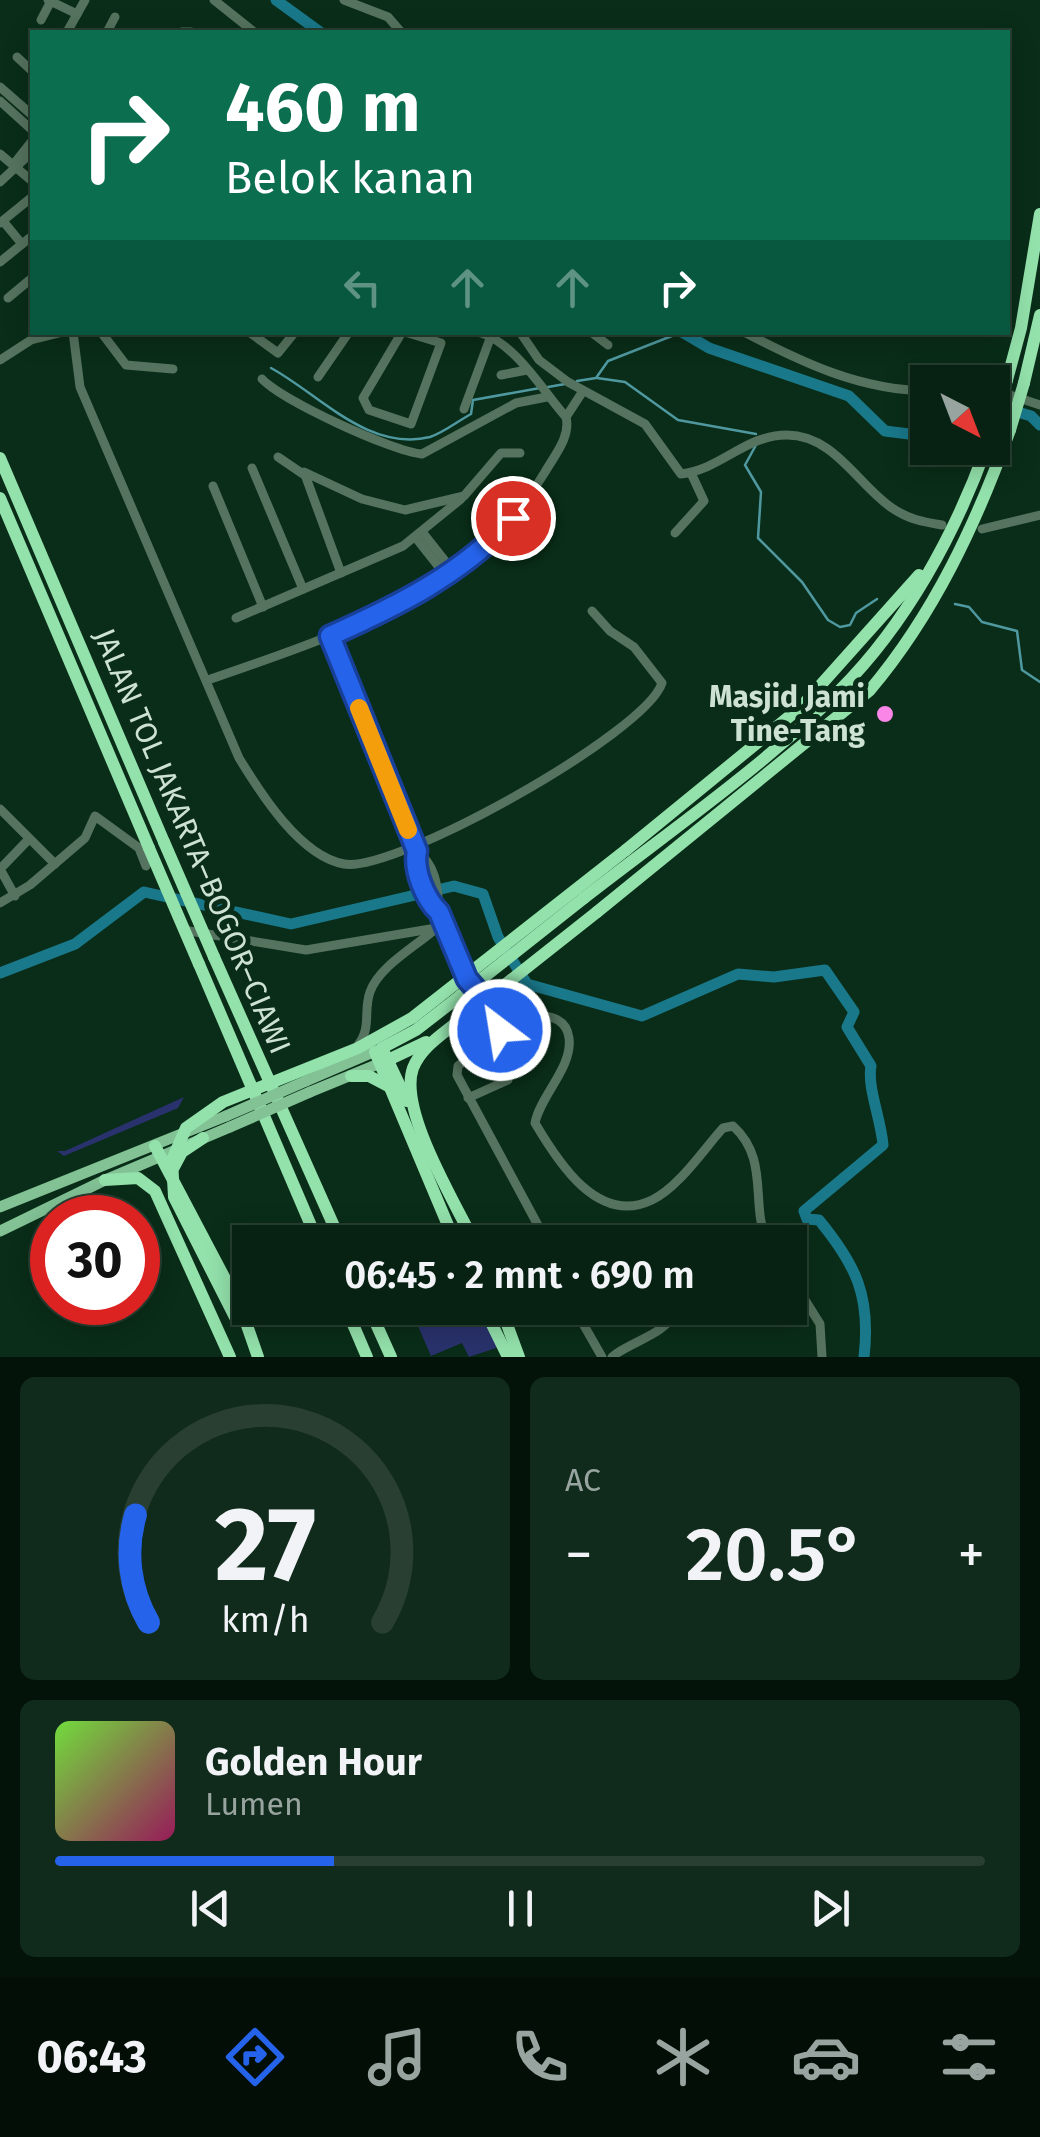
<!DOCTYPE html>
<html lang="id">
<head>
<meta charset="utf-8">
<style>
  :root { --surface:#072212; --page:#102a1b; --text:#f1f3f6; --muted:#98a49f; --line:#283f32; --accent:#2563eb }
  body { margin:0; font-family:"Fira Sans",sans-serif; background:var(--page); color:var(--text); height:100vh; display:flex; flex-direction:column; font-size:38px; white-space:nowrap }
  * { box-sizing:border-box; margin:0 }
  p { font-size:32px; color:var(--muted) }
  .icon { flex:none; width:55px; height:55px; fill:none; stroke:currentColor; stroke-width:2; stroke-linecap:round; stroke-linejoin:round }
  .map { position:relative; height:1357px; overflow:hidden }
  .panel { display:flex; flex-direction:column; gap:20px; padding:20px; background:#04130a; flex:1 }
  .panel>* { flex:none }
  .guide { position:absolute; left:30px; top:30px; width:980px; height:305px; border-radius:0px; box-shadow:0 5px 25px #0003,0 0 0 2px var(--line); background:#0b6e4f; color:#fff; overflow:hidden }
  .needle { width:65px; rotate:138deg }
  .controls { position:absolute; left:910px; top:365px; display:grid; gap:20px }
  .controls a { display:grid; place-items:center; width:100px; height:100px; border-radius:0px; background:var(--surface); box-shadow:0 5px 25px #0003,0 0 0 2px var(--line); font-size:50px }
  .speed { position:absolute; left:30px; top:1195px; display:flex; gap:20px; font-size:50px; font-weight:700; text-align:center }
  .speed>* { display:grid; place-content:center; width:130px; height:130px; border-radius:50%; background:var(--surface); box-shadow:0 5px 25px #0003,0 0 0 2px var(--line); line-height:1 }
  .speed .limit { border:15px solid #d22; background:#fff; color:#111 }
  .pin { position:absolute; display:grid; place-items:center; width:85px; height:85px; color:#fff; margin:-42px; border:5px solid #fff; border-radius:50%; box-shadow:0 2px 10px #0007 }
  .me { position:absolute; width:110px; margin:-55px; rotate:329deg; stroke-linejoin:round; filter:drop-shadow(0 0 8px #0008) }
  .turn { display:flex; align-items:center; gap:35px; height:210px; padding:0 30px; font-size:45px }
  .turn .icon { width:130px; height:130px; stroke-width:2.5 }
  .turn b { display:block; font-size:70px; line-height:85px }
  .lanes { display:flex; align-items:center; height:95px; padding:0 30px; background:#0003; justify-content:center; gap:50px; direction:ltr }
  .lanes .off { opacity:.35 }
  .big { font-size:75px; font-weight:600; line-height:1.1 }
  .panel .card { flex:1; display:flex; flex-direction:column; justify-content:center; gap:15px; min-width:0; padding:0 35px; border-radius:15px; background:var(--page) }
  .panel .dial { align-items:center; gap:0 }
  .dial svg { height:260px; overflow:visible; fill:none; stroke:var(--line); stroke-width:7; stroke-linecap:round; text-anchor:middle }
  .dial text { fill:var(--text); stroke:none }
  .song { display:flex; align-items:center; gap:30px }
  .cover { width:120px; height:120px; border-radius:15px; background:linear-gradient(135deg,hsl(100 70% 55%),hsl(330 70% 35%)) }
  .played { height:10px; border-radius:5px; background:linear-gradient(90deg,var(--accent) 30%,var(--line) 30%) }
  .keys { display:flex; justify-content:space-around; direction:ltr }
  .heat { display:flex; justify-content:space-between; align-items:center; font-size:55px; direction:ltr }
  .panel .tiles { flex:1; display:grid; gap:20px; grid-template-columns:1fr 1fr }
  .card:last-child { grid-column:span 2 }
  .trip { position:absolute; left:232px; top:1225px; width:575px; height:100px; border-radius:0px; background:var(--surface); box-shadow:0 5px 25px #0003,0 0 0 2px var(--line); font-weight:600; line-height:100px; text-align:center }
  .dock { display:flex; height:160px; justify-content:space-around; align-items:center; background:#030e07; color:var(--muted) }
  .dock .icon { width:70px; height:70px }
  .dock .current { color:var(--accent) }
  .dock b { font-size:45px; color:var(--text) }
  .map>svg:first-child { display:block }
  .green { fill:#29326c }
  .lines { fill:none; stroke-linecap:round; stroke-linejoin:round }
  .stream { stroke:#4f98a0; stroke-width:2.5 }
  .river { stroke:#19788a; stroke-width:11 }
  .minor { stroke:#55735e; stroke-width:9 }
  .major { stroke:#82c295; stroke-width:11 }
  .highway { stroke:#93e1ab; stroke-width:12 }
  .major-bridge { stroke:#82c295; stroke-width:11 }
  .highway-bridge { stroke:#93e1ab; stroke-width:12 }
  .route-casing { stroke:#184099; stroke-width:25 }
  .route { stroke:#2563eb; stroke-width:18 }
  .slow { stroke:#f59e0b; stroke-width:18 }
  .poi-dot { fill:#fa87e7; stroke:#092d18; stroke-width:4 }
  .labels { text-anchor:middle; stroke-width:10; stroke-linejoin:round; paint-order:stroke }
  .poi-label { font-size:30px; font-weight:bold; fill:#cee2d3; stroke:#092d18; text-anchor:end }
  .street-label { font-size:30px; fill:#cee2d3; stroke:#092d18 }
</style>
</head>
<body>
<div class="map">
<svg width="1040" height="1357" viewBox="0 0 1040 1357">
  <rect width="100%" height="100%" fill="#092d18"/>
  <g class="green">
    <path d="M 184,1097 L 178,1108 L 64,1156 L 57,1151 L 65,1151 Z"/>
    <path d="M 410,1308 L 484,1308 L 502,1346 L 469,1357 L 462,1343 L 431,1356 Z"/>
  </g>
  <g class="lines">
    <g class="stream">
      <path d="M 271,368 C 319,394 368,452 430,437 C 443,433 458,421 471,414 L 473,400 L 540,388"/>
      <path d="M 597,378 L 625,382 L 678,420 L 756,434"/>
      <path d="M 577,381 L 596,378 L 608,361 L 682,332"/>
      <path d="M 548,387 L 565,384"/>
      <path d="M 756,445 L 745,465 L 761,492 L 758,538 L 802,582 L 828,620 L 840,627 L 850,625 L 856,613 L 877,599"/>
      <path d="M 955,604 L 969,607 L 982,622 L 1017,631 L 1022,670 L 1040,682"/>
    </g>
    <g class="river">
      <path d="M 276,0 L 320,32"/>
      <path d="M 682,332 L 709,348 L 849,396 L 885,431 L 909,434 L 928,423"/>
      <path d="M 992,404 L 1031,416 L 1040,425"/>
      <path d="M 0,973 L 75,944 L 144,892 L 291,924 L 454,886 L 483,894 L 498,937 L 527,984 L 642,1016 L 738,974 L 774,977 L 825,970 L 854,1012 L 847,1027 L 871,1066 C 867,1087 881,1119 883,1145 L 804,1211 L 807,1219 L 819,1220 C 856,1265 871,1296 864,1357"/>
    </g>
    <g class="minor">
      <path d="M 48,0 L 77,14"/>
      <path d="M 214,0 L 254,32"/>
      <path d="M 344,0 L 388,17 L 401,32"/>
      <path d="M 41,20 L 51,1"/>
      <path d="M 67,32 L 85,0"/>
      <path d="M 107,32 L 115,17"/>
      <path d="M 182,32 L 191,32"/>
      <path d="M 17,57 L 32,71"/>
      <path d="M 0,87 L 32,115"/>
      <path d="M 0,101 L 32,130"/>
      <path d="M 0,154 L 32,181"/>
      <path d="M 13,165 L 32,141"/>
      <path d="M 0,182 L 32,152"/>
      <path d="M 3,221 L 22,244"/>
      <path d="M 0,223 L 32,197"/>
      <path d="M 0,262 L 32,236"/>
      <path d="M 8,298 L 32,278"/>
      <path d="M 73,332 L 80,387 L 239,758 C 261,794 300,856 344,864 C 395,873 646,733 662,683 L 634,647 L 610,631 L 592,611"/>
      <path d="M 101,332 L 126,365 L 173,369"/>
      <path d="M 249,332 L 278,353 L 295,332"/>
      <path d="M 402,332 L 363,398 L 369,410 L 411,424 L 441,343 L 405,332"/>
      <path d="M 520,332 L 539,360 L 568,382 L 645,424 L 681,474 C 722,469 745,435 787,435 C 834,435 858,485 892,508 C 908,519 923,522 942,525"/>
      <path d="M 591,332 L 608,345"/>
      <path d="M 744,332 C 803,363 860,390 928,391"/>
      <path d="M 0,360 L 31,340 L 63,332"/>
      <path d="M 501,375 L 527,370"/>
      <path d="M 318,377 L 349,332"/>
      <path d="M 262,379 C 283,401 391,451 422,454 L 516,403 L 547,397"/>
      <path d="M 992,389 L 1040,405"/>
      <path d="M 464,409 L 491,336"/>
      <path d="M 566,417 L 583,391"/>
      <path d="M 278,457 L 303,474"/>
      <path d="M 252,468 L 303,589"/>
      <path d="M 213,486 L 263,607"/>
      <path d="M 982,529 L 1040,515"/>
      <path d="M 423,533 L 453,571"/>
      <path d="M 675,533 L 704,501 L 691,473"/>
      <path d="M 416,538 L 446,576"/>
      <path d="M 341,573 L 304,472 L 362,499 L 405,510 L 464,496 L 501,453 L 520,453"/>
      <path d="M 236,618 L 403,546 L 461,499"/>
      <path d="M 330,636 L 414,844 C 421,865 418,895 439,912"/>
      <path d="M 208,680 C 334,636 472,594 545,472 C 554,456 571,437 566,417 C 542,390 515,342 478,332"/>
      <path d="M 0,809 L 55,864"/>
      <path d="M 417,851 C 445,873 434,904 443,928 C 452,952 465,976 480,996 C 488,1005 497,1018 511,1017 C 529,1017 565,1008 569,1038 C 573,1067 540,1096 535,1123 C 558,1162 598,1226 652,1200 C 679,1187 703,1150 723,1128 L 733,1126 C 770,1159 750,1204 767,1242"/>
      <path d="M 15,896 L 0,869 L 29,839"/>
      <path d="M 0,903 L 30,885 L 85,838 L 95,816 L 139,848 L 146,866"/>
      <path d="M 183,930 L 306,950 L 442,927"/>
      <path d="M 497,1013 L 500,1031 L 458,1066 L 457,1075 L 547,1242"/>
      <path d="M 358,1045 C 372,1027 363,1011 370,992 C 379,967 413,948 433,931"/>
      <path d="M 468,1098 L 508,1080"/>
      <path d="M 790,1276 L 820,1324 L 822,1357"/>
      <path d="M 574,1308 L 602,1357"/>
      <path d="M 612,1357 C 630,1341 668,1335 676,1309"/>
    </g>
    <g class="major">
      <path d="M 306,1081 L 380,1049"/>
      <path d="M 310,1092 L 388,1060"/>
      <path d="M 0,1207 L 226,1116"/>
      <path d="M 0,1231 L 105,1180 L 230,1127"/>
    </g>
    <g class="highway">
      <path d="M 1007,380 L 1021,328 L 1040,214"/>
      <path d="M 1024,383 L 1040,315"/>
      <path d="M 0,458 L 164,842"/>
      <path d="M 0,498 L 149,848"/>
      <path d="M 626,850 L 801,707 L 919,575"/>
      <path d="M 584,898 C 670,831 763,767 840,690 C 906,624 955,534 986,448"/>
      <path d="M 597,912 L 870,690 C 934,614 976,524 1010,430"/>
      <path d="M 214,957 L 341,1242"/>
      <path d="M 199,964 L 318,1242"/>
      <path d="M 456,1023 C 440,1036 421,1048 413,1068 C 398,1110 455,1202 474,1242"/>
      <path d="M 375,1052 L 455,1242"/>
      <path d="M 388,1060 L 426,1042"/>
      <path d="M 351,1076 L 369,1076 L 388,1086"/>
      <path d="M 407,1101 L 382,1048 L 416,1030 L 460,996"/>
      <path d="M 155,1146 L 242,1311 L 258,1357"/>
      <path d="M 174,1167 L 182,1152 L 203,1138"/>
      <path d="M 105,1180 L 138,1178 L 155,1191 L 230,1357"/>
      <path d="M 346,1308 L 367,1357"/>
      <path d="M 369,1308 L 391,1357"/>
      <path d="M 484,1308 L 508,1357"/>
      <path d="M 501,1308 L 519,1357"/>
    </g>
    <g class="major-bridge">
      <path d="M 226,1116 L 306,1081"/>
      <path d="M 230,1127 L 310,1092"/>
    </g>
    <g class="highway-bridge">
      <path d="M 994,426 L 1007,380"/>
      <path d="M 1010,430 L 1024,383"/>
      <path d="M 164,842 L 214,957"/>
      <path d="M 149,848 L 199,964"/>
      <path d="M 460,996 L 584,898"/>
      <path d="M 473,1010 L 597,912"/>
      <path d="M 237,1321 L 174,1197 L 172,1160 L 186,1128 L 223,1102 L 358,1048 L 412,1018 L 626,850"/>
    </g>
  </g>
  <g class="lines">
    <defs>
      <path id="route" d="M 500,1030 L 497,1013 L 467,979 L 439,912 C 425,899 413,870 417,851 L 330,636 C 397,606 463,574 513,518"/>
    </defs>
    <use href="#route" class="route-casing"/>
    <use href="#route" class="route"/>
    <path class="slow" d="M 359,708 L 408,830"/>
  </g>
  <circle class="poi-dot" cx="885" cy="714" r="10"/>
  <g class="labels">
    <g class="poi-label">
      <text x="865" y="707">Masjid Jami<tspan x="865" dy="34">Tine-Tang</tspan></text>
    </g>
    <g class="street-label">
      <text transform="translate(192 841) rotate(67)" y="10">JALAN TOL JAKARTA–BOGOR–CIAWI</text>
    </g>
  </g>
</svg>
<div class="controls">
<a><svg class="needle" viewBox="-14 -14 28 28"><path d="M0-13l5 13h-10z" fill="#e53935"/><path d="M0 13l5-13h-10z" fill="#98a49f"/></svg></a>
</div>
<div class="speed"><div class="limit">30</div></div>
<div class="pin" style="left:513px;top:518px;background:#d93025"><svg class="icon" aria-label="arrive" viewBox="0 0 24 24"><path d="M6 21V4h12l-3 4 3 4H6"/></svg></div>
<svg class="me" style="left:500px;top:1030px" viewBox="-20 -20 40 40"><circle r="17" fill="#2563eb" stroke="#fff" stroke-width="3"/><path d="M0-11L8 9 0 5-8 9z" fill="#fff"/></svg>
<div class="trip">06:45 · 2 mnt · 690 m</div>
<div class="guide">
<div class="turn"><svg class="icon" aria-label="right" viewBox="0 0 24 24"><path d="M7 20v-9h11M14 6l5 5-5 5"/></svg><div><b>460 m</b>Belok kanan</div></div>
<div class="lanes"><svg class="icon off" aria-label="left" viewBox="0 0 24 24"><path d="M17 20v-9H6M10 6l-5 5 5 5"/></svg><svg class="icon off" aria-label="ahead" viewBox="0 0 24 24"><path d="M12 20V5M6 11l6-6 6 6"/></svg><svg class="icon off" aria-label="ahead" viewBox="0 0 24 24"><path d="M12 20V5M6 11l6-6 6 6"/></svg><svg class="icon" aria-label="right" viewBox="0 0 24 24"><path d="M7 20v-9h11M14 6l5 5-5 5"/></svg></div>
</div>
</div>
<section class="panel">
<div class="tiles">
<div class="card dial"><svg viewBox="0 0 100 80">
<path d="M14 69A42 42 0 1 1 86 69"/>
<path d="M14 69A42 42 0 0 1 10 36" stroke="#2563eb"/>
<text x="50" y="56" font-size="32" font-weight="700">27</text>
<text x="50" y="72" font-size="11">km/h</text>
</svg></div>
<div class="card"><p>AC</p>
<div class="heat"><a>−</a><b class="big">20.5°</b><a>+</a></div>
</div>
<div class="card">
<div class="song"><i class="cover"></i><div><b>Golden Hour</b><p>Lumen</p></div></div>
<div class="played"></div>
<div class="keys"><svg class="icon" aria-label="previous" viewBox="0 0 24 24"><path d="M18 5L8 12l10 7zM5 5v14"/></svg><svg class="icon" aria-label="pause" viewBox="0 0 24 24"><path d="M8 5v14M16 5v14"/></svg><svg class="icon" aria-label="next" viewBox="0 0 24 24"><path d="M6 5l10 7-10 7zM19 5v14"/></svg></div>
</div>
</div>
</section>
<nav class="dock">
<b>06:43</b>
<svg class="icon current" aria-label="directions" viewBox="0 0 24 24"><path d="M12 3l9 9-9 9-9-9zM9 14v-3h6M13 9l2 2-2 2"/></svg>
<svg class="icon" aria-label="music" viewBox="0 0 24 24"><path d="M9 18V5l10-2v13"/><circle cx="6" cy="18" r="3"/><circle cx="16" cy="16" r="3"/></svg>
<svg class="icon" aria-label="phone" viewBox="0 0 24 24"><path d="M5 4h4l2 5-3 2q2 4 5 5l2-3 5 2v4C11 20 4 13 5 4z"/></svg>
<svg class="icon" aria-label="climate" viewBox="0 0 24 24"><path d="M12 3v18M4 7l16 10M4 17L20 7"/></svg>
<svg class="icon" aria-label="car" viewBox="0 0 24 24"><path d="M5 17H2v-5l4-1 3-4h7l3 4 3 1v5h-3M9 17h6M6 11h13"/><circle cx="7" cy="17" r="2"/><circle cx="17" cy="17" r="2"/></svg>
<svg class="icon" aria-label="filters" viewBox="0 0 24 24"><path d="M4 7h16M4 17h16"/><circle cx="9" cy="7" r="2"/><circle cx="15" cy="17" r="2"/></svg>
</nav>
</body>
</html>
